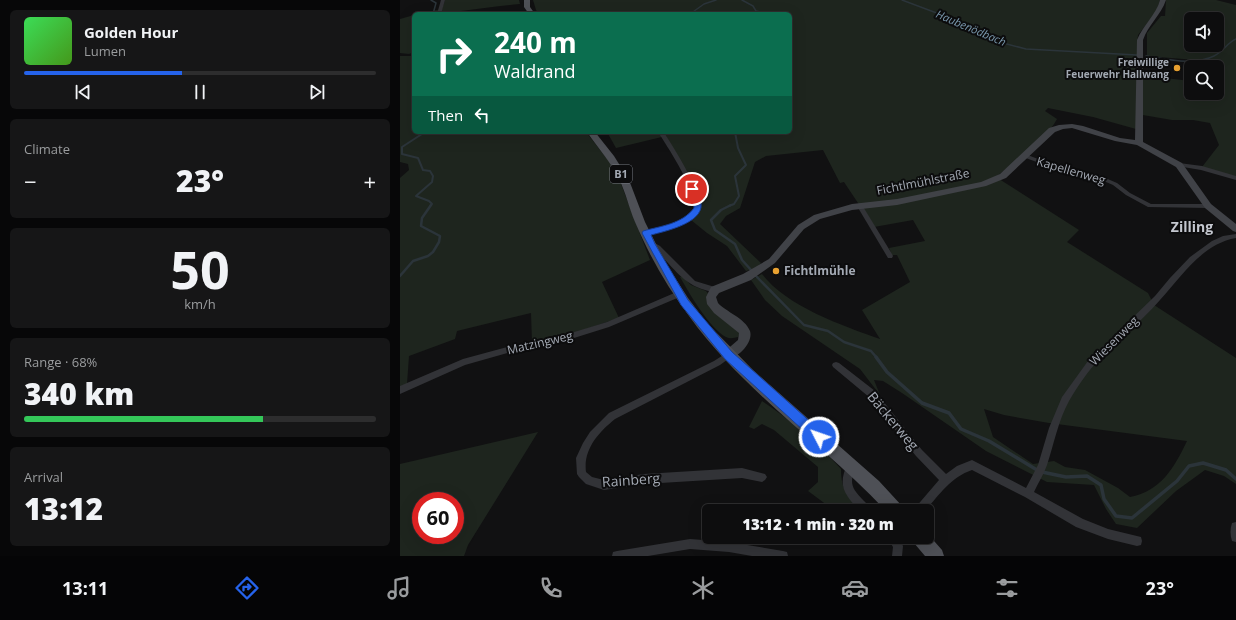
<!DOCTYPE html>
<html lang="en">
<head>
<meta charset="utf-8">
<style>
  :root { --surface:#0d0d0e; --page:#161617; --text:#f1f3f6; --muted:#9a9c9e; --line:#2d2d2e; --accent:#2563eb }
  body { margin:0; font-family:"Open Sans",sans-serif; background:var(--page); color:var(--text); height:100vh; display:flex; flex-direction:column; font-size:15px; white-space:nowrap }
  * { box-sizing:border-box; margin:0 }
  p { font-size:13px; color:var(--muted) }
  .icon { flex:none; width:22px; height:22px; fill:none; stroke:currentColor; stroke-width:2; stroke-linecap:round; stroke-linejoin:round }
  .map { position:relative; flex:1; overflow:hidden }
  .sheet { display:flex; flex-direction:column; gap:10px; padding:10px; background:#070708; width:400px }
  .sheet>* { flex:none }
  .hud { position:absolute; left:12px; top:12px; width:380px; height:122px; border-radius:6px; box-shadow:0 4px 16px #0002,0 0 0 1px var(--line); background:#0b6e4f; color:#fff; overflow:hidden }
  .buttons { position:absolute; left:784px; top:12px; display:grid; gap:8px }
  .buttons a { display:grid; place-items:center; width:40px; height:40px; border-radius:6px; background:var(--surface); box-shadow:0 4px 16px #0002,0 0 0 1px var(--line); font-size:20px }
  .speed { position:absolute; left:12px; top:492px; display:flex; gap:8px; font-size:20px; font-weight:700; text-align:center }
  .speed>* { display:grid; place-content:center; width:52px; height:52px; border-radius:50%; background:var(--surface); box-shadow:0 4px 16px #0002,0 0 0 1px var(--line); line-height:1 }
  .speed .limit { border:6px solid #d22; background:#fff; color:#111 }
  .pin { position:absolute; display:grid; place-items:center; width:34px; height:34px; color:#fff; margin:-17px; border:2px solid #fff; border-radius:50%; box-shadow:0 1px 4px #0007 }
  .me { position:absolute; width:44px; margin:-22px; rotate:311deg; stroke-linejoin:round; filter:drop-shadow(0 0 3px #0008) }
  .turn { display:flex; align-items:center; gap:14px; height:84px; padding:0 16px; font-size:18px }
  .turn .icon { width:52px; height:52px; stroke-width:2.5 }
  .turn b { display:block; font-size:28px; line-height:34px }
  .then { display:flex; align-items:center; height:38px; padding:0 16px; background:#0003; gap:8px; font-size:15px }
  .big { font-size:30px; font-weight:800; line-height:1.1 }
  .sheet .card { flex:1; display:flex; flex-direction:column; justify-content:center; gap:6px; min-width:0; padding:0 14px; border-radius:6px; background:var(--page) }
  .sheet .dial { align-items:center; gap:0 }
  .dial b { font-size:52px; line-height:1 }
  .song { display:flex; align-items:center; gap:12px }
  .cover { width:48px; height:48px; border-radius:6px; background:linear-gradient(135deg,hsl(130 70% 55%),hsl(100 70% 35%)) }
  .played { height:4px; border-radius:2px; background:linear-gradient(90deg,var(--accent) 45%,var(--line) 45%) }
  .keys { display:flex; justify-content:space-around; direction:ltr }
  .heat { display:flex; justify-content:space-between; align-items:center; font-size:22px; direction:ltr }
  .charge { height:6px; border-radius:3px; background:linear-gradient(90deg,#34c759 68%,var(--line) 0) }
  .trip { position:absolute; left:302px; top:504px; width:232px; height:40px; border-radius:6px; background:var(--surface); box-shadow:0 4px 16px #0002,0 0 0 1px var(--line); font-weight:800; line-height:40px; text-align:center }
  .dock { display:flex; height:64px; justify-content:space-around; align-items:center; background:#050506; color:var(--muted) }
  .dock .icon { width:28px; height:28px }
  .dock .current { color:var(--accent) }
  .dock b { font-size:18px; color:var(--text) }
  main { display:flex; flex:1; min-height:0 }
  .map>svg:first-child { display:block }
  .green { fill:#1e251e; fill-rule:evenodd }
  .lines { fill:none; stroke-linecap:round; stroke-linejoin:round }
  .stream-far3 { stroke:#2b343a; stroke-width:1.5 }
  .stream-far2 { stroke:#2b343a; stroke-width:2 }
  .stream-far1 { stroke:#2b343a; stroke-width:2.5 }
  .stream { stroke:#2b343a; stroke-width:3.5 }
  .street { fill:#323337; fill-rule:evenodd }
  .secondary { fill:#404247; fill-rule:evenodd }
  .primary { fill:#4e5056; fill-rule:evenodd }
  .route { fill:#2563eb; stroke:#184099 }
  .poi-dot { fill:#eaa231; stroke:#0c0c0d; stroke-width:1.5 }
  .labels { text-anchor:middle; stroke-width:4; stroke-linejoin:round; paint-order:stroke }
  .far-poi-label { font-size:10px; font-weight:bold; fill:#a3a9b3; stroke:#0c0c0d; text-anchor:end }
  .far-water-label { font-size:11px; font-style:italic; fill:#7a98ad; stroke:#0c0c0d }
  .shield { fill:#0c0c0d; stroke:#767a81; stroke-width:1 }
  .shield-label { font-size:11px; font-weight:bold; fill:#a3a9b3 }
  .street-label { font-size:12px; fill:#a3a9b3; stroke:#0c0c0d }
  .poi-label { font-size:12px; font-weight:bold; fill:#a3a9b3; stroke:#0c0c0d; text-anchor:start }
  .quarter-label { font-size:14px; font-weight:bold; fill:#c4c7cf; stroke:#0c0c0d }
  .near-street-label { font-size:14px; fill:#a3a9b3; stroke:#0c0c0d }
</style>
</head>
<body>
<main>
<section class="sheet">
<div class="card">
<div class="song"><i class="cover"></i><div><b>Golden Hour</b><p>Lumen</p></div></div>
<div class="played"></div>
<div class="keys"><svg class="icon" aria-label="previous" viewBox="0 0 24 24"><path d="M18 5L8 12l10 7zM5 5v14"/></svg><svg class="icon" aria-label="pause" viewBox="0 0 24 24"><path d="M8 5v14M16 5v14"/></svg><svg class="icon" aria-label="next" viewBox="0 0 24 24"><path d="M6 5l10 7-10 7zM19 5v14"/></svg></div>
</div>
<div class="card"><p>Climate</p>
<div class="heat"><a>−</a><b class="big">23°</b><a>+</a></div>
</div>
<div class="card dial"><b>50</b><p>km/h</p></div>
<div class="card"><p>Range · 68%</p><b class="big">340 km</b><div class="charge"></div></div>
<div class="card"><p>Arrival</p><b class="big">13:12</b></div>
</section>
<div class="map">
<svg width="836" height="556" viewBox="0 0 836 556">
  <rect width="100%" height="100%" fill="#111112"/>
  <g class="green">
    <path d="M 45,0 L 119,0 L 120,4 C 85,7 51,14 17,14 L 42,9 Z"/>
    <path d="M 133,0 L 760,0 L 756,12 L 738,35 L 737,43 L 738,75 L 791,81 L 791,93 L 817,93 L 816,67 L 817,65 L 807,61 L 747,56 L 747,33 L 761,16 L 765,16 L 766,0 L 816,0 L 836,5 L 836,177 L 802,167 L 819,145 L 810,123 L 793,120 L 772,120 L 737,114 L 736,129 L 693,117 L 648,108 L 645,111 L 657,119 C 647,139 614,162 596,177 L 679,230 L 667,242 L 748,293 L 754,305 L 836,358 L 836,484 L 824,476 L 805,470 L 776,491 L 737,528 L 716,524 L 706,509 L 694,485 L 647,482 L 586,451 L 502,393 L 483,381 L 474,380 L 480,395 L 460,369 L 382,316 L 365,300 L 351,280 L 362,274 C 386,306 443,326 480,339 L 462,310 L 510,282 L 497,255 L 492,255 L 489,248 L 525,241 L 513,220 L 474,227 L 444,182 L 440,183 L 423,150 L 366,156 L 355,162 L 340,208 L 326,216 L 320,224 L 361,263 L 357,268 L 346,271 L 327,246 L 307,233 L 291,220 L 299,207 L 266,136 L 216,148 L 207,132 L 390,132 L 390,14 L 139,14 L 136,10 ZM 791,19 L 817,19 L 817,45 L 791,45 ZM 584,409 L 604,415 L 649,423 L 787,441 C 774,468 761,491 730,497 L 718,488 L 685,470 L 665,467 L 654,461 L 633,464 L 593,437 Z"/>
    <path d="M 14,15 L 14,52 L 9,54 L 0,53 L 0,19 Z"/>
    <path d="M 0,56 L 12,56 L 14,60 L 14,132 L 186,132 L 212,165 L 218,176 L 250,260 L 202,282 L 219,318 L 174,333 L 132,342 L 131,313 L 57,331 L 55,339 L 9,356 L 7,384 L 0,387 L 0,178 L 9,170 L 8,164 L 0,162 Z"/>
    <path d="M 282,276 L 291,285 L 306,291 L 340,332 L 338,337 C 334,338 330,339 326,337 C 310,329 289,293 280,277 Z"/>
    <path d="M 362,401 C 393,422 416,441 441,469 C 441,491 448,495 462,511 L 435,511 L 408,491 L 418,482 L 418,467 L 374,430 L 362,424 L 354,429 L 349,427 Z"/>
    <path d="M 138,432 L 68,545 L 64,556 L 0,556 L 0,464 ZM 21,501 L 55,501 L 55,535 L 21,535 Z"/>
  </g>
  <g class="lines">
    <g class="stream-far3">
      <path d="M 31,0 L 36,3 L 33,14"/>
      <path d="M 342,0 L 353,6 L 356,11 L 361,12"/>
      <path d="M 502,0 L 574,27 L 592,35 L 603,43 L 626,49 L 737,55"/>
      <path d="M 290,14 L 304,4 L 316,0"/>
      <path d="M 746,56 C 767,59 794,66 814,56 C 823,52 827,43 836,39"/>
    </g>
    <g class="stream-far2">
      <path d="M 25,132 L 2,147 L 2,154 L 18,158 L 23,170 L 30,171 L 33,176 L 32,182 L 16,196 L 29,201 L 32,204 L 30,206"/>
      <path d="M 329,206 L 334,204 L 339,196 L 335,176 L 346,165 L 338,148 L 335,132"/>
    </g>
    <g class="stream-far1">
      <path d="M 331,205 L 321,210 L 311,220 L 315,230 L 335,244 L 342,260 L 352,271"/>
      <path d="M 355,275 L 404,325 L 428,331 L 444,342 L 471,351 L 477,358"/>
      <path d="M 0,276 L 13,261 L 28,256 L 33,252 L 39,242 L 40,236 L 21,226 L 22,218 L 31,205"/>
    </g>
    <g class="stream">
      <path d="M 476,357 L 487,372 L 522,403 L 549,413 L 561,429 L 589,441 L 637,470"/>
      <path d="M 642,472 L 666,477 L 687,476 L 701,485 L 704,499 L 716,516 L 732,518 L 777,481 L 789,466 L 803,463 L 826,470 L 836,479"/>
    </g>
    <g class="street">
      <path d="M 41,0 L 45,0 L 41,14 L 37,14 Z"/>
      <path d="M 263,133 L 265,134 C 277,153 298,186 301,208 C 290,227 266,231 246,235 L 244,235 L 243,233 L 244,231 C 261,227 285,224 295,208 C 293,186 272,154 260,135 Z"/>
      <path d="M 625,154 L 659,167 L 696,174 L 717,183 L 730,193 L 751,204 L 808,204 L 811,206 L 808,208 L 748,207 L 726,195 L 713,185 L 692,176 L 656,169 L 623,157 L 623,155 Z"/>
      <path d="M 779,163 L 802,166 L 836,176 L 836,180 L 801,170 L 777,166 L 777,164 Z"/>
      <path d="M 460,204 L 462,205 L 492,254 L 493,256 L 492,258 L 488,258 L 457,206 Z"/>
      <path d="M 836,234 L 836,238 C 802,244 782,276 760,300 C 740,323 716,342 695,364 C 685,375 676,389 669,401 C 658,421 654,444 647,465 C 644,474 638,483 634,492 L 683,519 L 708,529 L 741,537 L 742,541 L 741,545 L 737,546 L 708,539 L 676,527 L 625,497 L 572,470 C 551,477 538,496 525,511 L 513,511 L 515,508 L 539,480 L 516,456 L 469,397 L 433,367 L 432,365 L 433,363 L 436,362 L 439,363 L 475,391 L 522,450 L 546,474 L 557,466 L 572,460 L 626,488 L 638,465 L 649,428 L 662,397 L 688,361 L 755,296 L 770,278 L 790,257 L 812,241 L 823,236 Z"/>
      <path d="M 249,242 L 253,242 L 260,246 L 295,281 L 318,288 L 319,290 L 318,292 C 313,293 309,291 305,290 C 279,283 270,260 249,246 L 248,244 Z"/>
      <path d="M 279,291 L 282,292 L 283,294 L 282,296 L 209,327 L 158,343 L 122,349 L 65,365 L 0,394 L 0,386 L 63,359 L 122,343 L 158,337 L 207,322 Z"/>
      <path d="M 328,352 L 331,353 L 332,355 L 331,357 L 320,365 L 215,419 C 199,432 183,449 186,472 L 192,477 L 204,480 L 244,474 L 342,468 L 365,474 L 367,477 L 365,480 L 362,482 L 342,478 L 244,484 L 204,490 L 186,484 L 179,477 L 177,474 L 176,458 L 183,443 L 190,432 L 209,413 L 314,361 Z"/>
      <path d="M 451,461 L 454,463 L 456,466 C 449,483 451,488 464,501 C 467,504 470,507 472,511 L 460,511 C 444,494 437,485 448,463 Z"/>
      <path d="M 836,522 L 836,542 L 832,541 C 830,535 830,529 832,523 Z"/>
      <path d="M 487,537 L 498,537 L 503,546 L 502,556 L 492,556 L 493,547 Z"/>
      <path d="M 290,539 L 329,542 L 383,551 L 387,552 L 388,556 L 352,556 L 329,552 L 290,549 L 248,556 L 212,556 L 213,552 L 217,551 Z"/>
    </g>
    <path class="secondary" d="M 760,0 L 766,0 C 761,15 748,25 743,40 L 743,142 L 782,163 L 811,204 L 836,224 L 836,232 L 833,231 L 805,208 L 776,167 L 737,145 L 715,141 L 672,128 L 663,129 L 655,132 L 606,178 L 586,186 L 497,205 L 452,210 L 420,219 L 404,229 L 375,263 L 351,280 L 319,293 L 316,297 L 318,303 C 326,312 345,318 350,331 C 354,343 335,362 324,358 L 322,355 L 324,352 L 338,340 L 339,333 L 314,313 L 307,304 L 306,297 L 311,287 L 343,274 L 369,259 L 398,225 L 414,215 L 452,204 L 497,199 L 581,182 L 600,174 L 649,128 L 659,125 L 672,124 L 683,126 L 720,138 L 735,140 L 737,40 C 743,25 756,15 760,0 Z"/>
    <g class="primary">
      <path d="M 124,0 L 130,0 L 130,7 L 135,14 L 129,14 L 124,7 Z"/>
      <path d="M 187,132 L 195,132 L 214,156 L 229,180 L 245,222 L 265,262 L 288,298 L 306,322 L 353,370 L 479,481 L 502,506 L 505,511 L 486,511 C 423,444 343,391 289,316 C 267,287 249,255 235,222 C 229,208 226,193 219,179 C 211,162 198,148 187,132 Z"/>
      <path d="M 527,533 L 542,550 L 544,556 L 525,556 L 514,543 L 512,537 L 527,537 Z"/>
    </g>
  </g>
  <path class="route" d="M 292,186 C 296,188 298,194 300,199 C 309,222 266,231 251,235 L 255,244 L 288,300 L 332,352 L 423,433 L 425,437 L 423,441 L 419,442 L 415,441 L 325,359 L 281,305 L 242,233 L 243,231 C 261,226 282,224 294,208 L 293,201 L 288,189 Z"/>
  <g class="poi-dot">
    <circle cx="777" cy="68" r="4"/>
    <circle cx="376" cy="271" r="4"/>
  </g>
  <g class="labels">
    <g class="far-poi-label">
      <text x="769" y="66">Freiwillige<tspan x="769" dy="12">Feuerwehr Hallwang</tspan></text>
    </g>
    <g class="far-water-label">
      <text transform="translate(571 28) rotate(23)" y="4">Haubenödbach</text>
    </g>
    <rect class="shield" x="210" y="165" width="22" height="18" rx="3"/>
    <g class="shield-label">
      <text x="221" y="178">B1</text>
    </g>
    <g class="street-label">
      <text transform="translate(671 171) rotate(16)" y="4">Kapellenweg</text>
      <text transform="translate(523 182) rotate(-11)" y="4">Fichtlmühlstraße</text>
      <text transform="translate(714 341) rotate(-45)" y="4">Wiesenweg</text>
      <text transform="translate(140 343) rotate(-13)" y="4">Matzingweg</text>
    </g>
    <g class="poi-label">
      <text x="384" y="275">Fichtlmühle</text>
    </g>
    <g class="quarter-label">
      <text x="792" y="232">Zilling</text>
    </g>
    <g class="near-street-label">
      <text transform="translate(493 421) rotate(50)" y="5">Bäckerweg</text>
      <text transform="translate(231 480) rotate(-4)" y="5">Rainberg</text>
    </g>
  </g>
</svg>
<div class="buttons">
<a><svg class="icon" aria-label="sound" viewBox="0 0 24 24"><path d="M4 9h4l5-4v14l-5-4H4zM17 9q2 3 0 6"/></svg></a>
<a><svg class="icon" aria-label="search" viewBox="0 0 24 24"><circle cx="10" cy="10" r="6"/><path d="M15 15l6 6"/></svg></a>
</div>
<div class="speed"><div class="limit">60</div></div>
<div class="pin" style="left:292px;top:189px;background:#d93025"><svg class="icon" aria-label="arrive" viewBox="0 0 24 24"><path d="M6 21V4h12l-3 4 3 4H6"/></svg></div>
<svg class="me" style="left:419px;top:437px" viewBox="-20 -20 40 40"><circle r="17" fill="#2563eb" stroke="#fff" stroke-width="3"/><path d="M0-11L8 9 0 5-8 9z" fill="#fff"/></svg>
<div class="trip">13:12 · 1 min · 320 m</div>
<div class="hud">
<div class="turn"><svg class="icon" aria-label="right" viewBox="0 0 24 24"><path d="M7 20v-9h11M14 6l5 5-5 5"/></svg><div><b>240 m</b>Waldrand</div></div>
<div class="then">Then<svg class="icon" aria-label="left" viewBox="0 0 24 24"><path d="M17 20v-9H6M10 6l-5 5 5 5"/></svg></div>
</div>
</div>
</main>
<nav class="dock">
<b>13:11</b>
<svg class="icon current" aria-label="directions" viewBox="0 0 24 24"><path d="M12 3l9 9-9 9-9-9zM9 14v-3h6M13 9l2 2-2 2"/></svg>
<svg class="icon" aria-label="music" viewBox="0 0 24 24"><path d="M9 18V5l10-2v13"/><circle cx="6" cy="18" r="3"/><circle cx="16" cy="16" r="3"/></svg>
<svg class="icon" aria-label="phone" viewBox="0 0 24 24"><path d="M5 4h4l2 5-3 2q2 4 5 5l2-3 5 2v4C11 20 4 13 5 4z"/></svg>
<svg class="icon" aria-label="climate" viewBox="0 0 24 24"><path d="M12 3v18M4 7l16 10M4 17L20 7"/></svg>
<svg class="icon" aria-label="car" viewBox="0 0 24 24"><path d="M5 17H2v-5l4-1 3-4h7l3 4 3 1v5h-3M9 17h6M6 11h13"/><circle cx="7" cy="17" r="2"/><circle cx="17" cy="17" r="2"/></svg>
<svg class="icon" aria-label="filters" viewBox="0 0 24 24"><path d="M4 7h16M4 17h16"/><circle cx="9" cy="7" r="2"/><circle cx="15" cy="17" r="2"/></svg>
<b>23°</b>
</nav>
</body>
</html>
